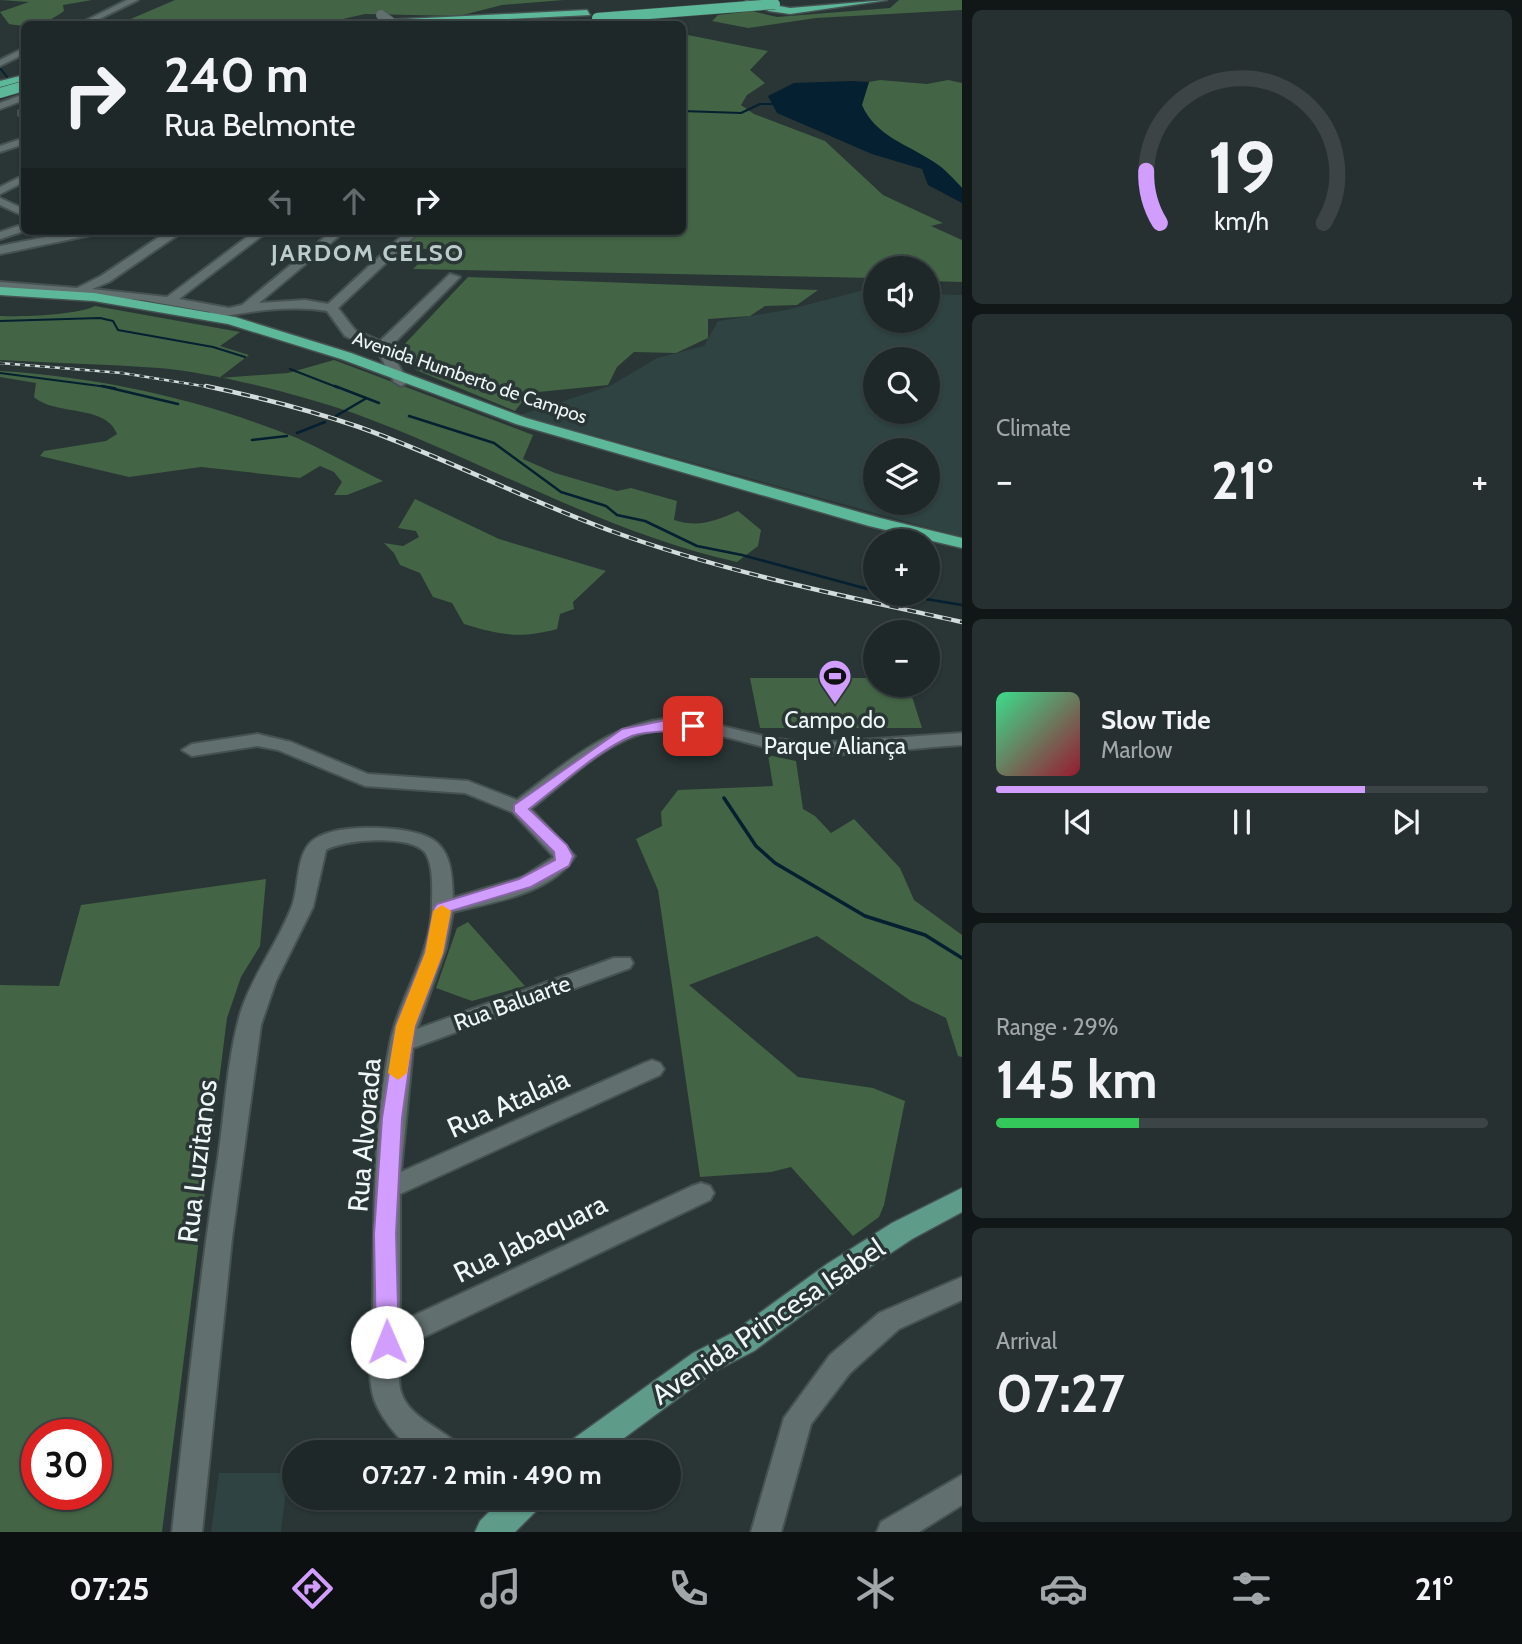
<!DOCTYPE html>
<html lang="en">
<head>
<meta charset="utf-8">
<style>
  :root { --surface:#1f2828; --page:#273030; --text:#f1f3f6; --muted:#a1a6a8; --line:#3c4445; --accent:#d19dfe }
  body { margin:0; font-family:Cabin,sans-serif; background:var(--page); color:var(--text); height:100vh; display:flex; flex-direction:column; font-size:26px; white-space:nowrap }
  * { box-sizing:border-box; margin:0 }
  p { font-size:23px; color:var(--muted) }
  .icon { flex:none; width:38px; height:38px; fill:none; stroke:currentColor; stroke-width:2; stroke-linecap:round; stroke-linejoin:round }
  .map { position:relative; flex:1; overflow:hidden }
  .drawer { display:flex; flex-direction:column; gap:10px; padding:10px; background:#111616; width:560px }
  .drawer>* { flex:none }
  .guide { position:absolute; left:21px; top:21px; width:665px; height:214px; border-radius:10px; box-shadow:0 2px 5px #0004,0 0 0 2px var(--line); background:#1f2828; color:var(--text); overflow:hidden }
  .tools { position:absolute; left:863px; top:256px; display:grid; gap:14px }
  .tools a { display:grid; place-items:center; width:77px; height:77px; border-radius:50%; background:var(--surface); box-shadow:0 2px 5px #0004,0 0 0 2px var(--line); font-size:35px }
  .speed { position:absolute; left:21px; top:1419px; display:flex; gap:14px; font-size:35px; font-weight:700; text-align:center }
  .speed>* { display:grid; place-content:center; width:91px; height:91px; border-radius:50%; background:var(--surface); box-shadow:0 2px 5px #0004,0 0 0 2px var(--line); line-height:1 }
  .speed .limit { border:10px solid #d22; background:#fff; color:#111 }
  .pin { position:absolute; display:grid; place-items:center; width:60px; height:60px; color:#fff; margin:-30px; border-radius:14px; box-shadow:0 4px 10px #0006 }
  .me { position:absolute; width:77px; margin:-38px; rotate:359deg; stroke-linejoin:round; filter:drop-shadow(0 0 5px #0008) }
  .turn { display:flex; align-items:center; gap:24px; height:147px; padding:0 28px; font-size:32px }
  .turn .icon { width:91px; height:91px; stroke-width:2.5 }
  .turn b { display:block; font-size:49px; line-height:60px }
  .lanes { display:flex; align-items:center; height:66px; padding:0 28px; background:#0003; justify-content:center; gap:35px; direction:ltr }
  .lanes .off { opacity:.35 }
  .big { font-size:52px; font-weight:700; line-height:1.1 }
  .drawer .widget { flex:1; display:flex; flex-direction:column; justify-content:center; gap:10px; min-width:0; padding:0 24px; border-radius:10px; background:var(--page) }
  .drawer .dial { align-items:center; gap:0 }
  .dial svg { height:182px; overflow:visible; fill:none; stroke:var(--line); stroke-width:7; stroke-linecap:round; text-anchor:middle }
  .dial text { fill:var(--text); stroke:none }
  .song { display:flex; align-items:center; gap:21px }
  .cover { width:84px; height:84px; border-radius:10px; background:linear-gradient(135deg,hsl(150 70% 55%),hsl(350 70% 35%)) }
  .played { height:7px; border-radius:4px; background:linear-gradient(90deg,var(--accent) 75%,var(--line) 75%) }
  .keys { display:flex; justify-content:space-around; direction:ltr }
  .heat { display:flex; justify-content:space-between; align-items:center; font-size:38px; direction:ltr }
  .charge { height:10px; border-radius:5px; background:linear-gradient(90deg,#34c759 29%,var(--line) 0) }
  .trip { position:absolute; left:282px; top:1440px; width:399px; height:70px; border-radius:35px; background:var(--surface); box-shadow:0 2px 5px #0004,0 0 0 2px var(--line); font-weight:700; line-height:70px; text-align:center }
  .tabs { display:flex; height:112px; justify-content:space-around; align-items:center; background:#0c1010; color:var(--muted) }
  .tabs .icon { width:49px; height:49px }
  .tabs .current { color:var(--accent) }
  .tabs b { font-size:32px; color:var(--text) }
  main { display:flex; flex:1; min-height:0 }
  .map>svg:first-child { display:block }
  .built { fill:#2e4342; fill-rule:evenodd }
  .green { fill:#436445; fill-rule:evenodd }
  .water { fill:#052030 }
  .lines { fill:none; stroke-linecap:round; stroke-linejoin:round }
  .stream-far2 { stroke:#052030; stroke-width:2 }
  .stream-far1 { stroke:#052030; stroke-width:2.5 }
  .stream { stroke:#052030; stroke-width:3.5 }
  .minor-casing { stroke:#465251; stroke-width:4 }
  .major-casing { stroke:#465251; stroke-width:3 }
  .highway-casing { stroke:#465251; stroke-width:3 }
  .minor { fill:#616f6e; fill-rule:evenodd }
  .major { fill:#5e9b88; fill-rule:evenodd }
  .highway { fill:#5cb899; fill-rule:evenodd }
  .rail-far1-casing { stroke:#d2dcdb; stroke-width:2.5 }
  .rail-casing { stroke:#d2dcdb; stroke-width:4.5 }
  .rail-far1 { stroke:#293635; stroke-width:2; stroke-dasharray:5; stroke-linecap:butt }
  .rail { stroke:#293635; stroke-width:2.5; stroke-dasharray:9; stroke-linecap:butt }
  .minor-bridge-casing { stroke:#465251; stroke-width:11; stroke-linecap:butt }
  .highway-bridge-casing { stroke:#465251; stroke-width:11; stroke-linecap:butt }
  .minor-bridge { stroke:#616f6e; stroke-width:10 }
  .highway-bridge { stroke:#5cb899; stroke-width:10 }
  .route { fill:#d19dfe; stroke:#8866a5; stroke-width:2 }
  .slow { fill:#f59e0b }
  .labels { text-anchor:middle; stroke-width:7; stroke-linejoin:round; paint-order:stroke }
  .far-street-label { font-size:19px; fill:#eef7f6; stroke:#293635 }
  .poi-label { font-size:23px; fill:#eef7f6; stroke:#293635 }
  .street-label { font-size:23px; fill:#eef7f6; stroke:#293635 }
  .far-district-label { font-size:24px; font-weight:bold; letter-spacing:2px; fill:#bccccb; stroke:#293635 }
  .near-street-label { font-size:28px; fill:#eef7f6; stroke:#293635 }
</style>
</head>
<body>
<main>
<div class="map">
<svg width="962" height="1532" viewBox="0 0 962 1532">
  <rect width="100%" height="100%" fill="#293635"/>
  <g class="built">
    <path d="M 860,291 L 875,292 L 875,320 L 928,320 L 928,294 L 962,295 L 962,537 L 520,415 L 610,386 L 657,358 L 704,346 L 718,321 L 787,310 ZM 875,359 L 928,359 L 928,411 L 875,411 ZM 875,450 L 928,450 L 928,502 L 875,502 Z"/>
    <path d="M 219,1473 L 288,1473 L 281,1532 L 211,1532 Z"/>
  </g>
  <g class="green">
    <path d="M 0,0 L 92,0 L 63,5 L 64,11 C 46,24 30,28 9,24 L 0,12 L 29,2 Z"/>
    <path d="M 175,0 L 564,0 L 502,5 L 459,16 L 365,14 L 321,24 L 119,24 Z"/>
    <path d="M 899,0 L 962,0 L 962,10 L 816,18 L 748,28 L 712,21 L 718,15 L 752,11 L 777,17 L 890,8 Z"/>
    <path d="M 683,34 L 768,51 L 750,70 L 765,83 L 747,95 L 741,105 L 754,114 L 825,141 L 883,195 L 943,223 L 931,226 L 962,240 L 962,282 L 928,281 L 928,268 L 875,268 L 875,278 L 413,269 L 432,250 L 405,246 L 422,231 L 682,231 Z"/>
    <path d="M 880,80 L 927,84 L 948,80 L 962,83 L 962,188 C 933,155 879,143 861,105 L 869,82 Z"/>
    <path d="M 468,277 L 818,290 L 797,305 L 765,306 L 750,316 L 708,319 L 708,338 L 676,353 L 634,352 L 617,367 L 608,385 L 529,393 L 515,411 L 416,370 L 400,349 Z"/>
    <path d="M 95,306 L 240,332 L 220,346 L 249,355 L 219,378 L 288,373 L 334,360 L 533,435 L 523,459 L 555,473 L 617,491 L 631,488 L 677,501 L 674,520 C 699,528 715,521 738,511 L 761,530 L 758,546 L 737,562 C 603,532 484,461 356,414 C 302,395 216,373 159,368 C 106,364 53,363 0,360 L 0,316 C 21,317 78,315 95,306 Z"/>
    <path d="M 0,371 C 102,377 202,400 297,438 C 326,451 354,467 383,481 L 347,495 L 334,495 L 342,482 L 334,472 L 320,466 L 300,478 L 201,467 L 129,477 L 40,456 L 44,451 L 106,441 L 117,434 C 106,404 55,416 34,397 L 36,383 L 0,377 Z"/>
    <path d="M 415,499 L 499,539 L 606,571 L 573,602 L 574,609 L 560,614 L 557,629 C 520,639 500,635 464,624 L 452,603 L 433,597 L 420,573 L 400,565 L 394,553 L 384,543 L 403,546 L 419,537 L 416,531 L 398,528 Z"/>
    <path d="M 750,678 L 875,678 L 875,684 L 908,684 L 922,728 L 760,728 Z"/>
    <path d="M 768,755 L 796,761 L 803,809 L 815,816 L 831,833 L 854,819 L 900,868 L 914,900 L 962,935 L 962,1057 L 958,1056 L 946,1018 L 911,1001 L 817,936 L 689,985 L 798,1077 L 873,1088 L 905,1101 L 884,1205 L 879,1217 L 853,1236 L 791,1167 L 771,1172 L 700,1177 L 658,890 L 636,839 L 662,826 L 661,812 L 678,790 L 773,786 Z"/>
    <path d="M 266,879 L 260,946 L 241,977 L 227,1018 L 162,1532 L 0,1532 L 0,985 L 59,986 L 81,905 ZM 96,1435 L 96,1494 L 37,1494 L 37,1435 Z"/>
    <path d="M 468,922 L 525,986 L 472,1001 L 436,988 L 457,928 Z"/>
  </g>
  <path class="water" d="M 851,81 L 869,82 L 862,105 C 875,136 907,144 934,162 C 945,169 953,178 962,188 L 962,203 L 928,185 L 922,169 L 872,154 L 777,113 L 768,96 L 794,83 Z"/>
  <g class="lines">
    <g class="stream-far2">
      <path d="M 0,68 L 11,82"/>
      <path d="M 682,111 L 741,113 L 760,104 L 773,104"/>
      <path d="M 0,321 L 100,318 L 113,321 L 118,330 L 213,347 L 245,357"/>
      <path d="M 290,369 L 339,388"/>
      <path d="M 0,373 L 115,388"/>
    </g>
    <g class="stream-far1">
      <path d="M 102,386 L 178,404"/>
      <path d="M 335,386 L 379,403"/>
      <path d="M 336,416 L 365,399"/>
      <path d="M 409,416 L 494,443 L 561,492 L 606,506 L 617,515 L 645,521 L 697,546 L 742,555 L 875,591"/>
      <path d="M 297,433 L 325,422"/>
      <path d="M 252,440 L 287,436"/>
      <path d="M 890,593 L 962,605"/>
    </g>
    <path class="stream" d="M 724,798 L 756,846 L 775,863 L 865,916 L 925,935 L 962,958"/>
    <defs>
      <g id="minor">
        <path d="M 127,0 L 138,0 L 89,24 L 79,24 Z"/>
        <path d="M 24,48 L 24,54 L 0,66 L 0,60 Z"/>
        <path d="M 24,94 L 24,100 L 0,109 L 0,103 Z"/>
        <path d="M 24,109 L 24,115 L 19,115 L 19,111 Z"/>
        <path d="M 24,138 L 24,144 L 0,152 L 0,146 Z"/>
        <path d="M 24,175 L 24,182 L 0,194 L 0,187 Z"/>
        <path d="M 0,198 L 24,209 L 24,216 L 0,205 Z"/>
        <path d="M 24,224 L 24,231 L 0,239 L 0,232 Z"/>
        <path d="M 76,231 L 110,231 L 0,254 L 0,246 Z"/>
        <path d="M 168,231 L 252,231 L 246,234 L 179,234 L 109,282 L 92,289 L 167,297 L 255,231 L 268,231 L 179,299 L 229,308 L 242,305 L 332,231 L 345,231 L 259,303 L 305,300 L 328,304 L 407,231 L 420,231 L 338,308 L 355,330 L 380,341 L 450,274 L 460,277 L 389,348 L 408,382 L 401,386 L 394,382 L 377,350 L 345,336 L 327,311 C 290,305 252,311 215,318 L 211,317 L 210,312 L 142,300 L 0,290 L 0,282 L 77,288 L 101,276 Z"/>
        <path d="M 671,718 L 713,724 L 776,739 L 817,743 L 962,733 L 962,745 C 907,748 852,758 797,753 C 749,748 700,722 651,731 C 605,741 567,781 531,809 L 575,856 C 552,894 493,902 453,912 L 446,948 L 417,1029 L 614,958 L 630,958 L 633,963 L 630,968 L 413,1048 L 401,1172 L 644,1063 L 652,1060 L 660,1063 L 664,1069 L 660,1075 L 400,1194 L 400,1322 L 692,1186 L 701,1183 L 710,1186 L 714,1193 L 710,1200 L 401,1348 C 400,1361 397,1380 401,1392 C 410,1422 455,1432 462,1452 C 450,1452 432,1456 420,1452 C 400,1445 375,1411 372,1391 C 367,1365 373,1333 373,1306 C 374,1218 373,1130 390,1043 C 399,997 431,955 432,907 C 432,892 434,867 426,854 C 414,834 344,839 326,850 L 313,907 L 276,981 L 261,1025 L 232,1238 L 202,1532 L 172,1532 C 186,1407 199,1282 218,1158 C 225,1110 227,1058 241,1011 C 253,974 278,943 292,906 C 299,888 296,854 312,841 C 334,823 394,826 420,834 C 451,843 452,870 453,898 L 523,877 L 554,857 L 512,812 L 465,793 L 365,786 L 278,750 L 257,746 L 192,756 L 182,750 L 192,744 L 257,734 L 291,742 L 368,774 L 468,781 L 517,800 C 566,763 608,724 671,718 Z"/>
        <path d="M 962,1277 L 962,1300 L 899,1329 L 850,1373 L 811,1424 L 781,1532 L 751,1532 L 784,1418 L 830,1355 L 879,1313 Z"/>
        <path d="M 962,1475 L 962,1505 L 919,1532 L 877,1532 L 881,1522 Z"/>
      </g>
      <g id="major">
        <path d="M 962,1188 L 962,1212 L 912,1239 L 847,1282 L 754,1351 L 715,1371 L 605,1452 L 564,1452 L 569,1442 L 693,1353 L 732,1333 L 827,1264 L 892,1223 Z"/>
        <path d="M 503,1498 L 542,1498 L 538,1509 L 515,1532 L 475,1532 L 480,1521 Z"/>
      </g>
      <g id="highway">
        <path d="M 745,0 L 790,8 L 887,0 L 790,14 L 769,11 Z"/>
        <path d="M 587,10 L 590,15 L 411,24 L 361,24 L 366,21 Z"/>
        <path d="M 24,75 L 24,81 L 0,87 L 0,81 Z"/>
        <path d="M 0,287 L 94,293 L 235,317 L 351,353 L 526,418 L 880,518 L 962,538 L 962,548 L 869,526 L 516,424 L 341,359 L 228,324 L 94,301 L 0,295 Z"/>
      </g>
    </defs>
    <use href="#minor" class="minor-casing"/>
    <use href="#major" class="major-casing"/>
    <use href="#highway" class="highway-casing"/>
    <use href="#minor" class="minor"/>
    <use href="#major" class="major"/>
    <use href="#highway" class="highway"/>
    <defs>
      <path id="rail-far1" d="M 0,363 L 122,373 L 215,388"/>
      <path id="rail" d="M 206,386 C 258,397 309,410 359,427 C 446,458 528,501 614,532 C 727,573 845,596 962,622"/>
    </defs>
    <use href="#rail-far1" class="rail-far1-casing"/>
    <use href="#rail" class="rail-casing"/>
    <use href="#rail-far1" class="rail-far1"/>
    <use href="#rail" class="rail"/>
    <defs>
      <path id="minor-bridge" d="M 381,15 L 393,24"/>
      <g id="highway-bridge">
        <path d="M 597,18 L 775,4"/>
        <path d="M 0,93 L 24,86"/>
      </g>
    </defs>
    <use href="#minor-bridge" class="minor-bridge-casing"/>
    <use href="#highway-bridge" class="highway-bridge-casing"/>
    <use href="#minor-bridge" class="minor-bridge"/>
    <use href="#highway-bridge" class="highway-bridge"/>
  </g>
  <path class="route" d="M 666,720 L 693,721 L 701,726 C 694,733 649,729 632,736 C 600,749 558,787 529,809 L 567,845 L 573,856 L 569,866 L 531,887 L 451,911 L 443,953 L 415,1026 L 402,1118 L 396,1234 L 399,1342 L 395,1349 L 387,1351 L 379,1349 L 376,1342 L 374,1234 L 382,1118 L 396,1026 L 425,953 L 434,908 L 437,904 L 519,879 L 555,860 L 554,852 L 514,812 L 514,805 L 622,729 Z"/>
  <path class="slow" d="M 442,905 L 451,911 L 443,953 L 415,1026 L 407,1073 L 398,1080 L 388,1073 L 396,1026 L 425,953 L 433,911 Z"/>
  <defs>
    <symbol id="stadium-pin" viewBox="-11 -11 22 30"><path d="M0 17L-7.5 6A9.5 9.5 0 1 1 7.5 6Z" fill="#d19dfe" stroke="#293635"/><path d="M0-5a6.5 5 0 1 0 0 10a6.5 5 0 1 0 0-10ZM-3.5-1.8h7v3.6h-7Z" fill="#111"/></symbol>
  </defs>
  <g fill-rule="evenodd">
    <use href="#stadium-pin" x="816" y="657" width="38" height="52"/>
  </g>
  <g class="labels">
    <g class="far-street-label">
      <text transform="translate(470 377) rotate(19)" y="7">Avenida Humberto de Campos</text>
    </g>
    <g class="poi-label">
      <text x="835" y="728">Campo do<tspan x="835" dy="26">Parque Aliança</tspan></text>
    </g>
    <g class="street-label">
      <text transform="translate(512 1003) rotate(-20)" y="8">Rua Baluarte</text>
    </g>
    <g class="far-district-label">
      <text x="368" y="261">JARDOM CELSO</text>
    </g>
    <g class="near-street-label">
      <text transform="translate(508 1103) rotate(-24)" y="10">Rua Atalaia</text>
      <text transform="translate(364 1135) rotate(-85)" y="10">Rua Alvorada</text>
      <text transform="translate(197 1161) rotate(-83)" y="10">Rua Luzitanos</text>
      <text transform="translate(530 1238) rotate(-26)" y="10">Rua Jabaquara</text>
      <text transform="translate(768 1321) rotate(-34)" y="10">Avenida Princesa Isabel</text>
    </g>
  </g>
</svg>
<div class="tools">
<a><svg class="icon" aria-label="sound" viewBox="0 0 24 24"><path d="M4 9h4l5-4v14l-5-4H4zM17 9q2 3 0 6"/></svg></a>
<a><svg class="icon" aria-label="search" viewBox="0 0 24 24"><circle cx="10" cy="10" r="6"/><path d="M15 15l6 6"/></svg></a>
<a><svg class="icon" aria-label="layers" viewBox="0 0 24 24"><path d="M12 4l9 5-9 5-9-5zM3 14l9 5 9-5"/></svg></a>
<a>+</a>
<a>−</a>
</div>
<div class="speed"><div class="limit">30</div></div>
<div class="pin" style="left:693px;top:726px;background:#d93025"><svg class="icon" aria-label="arrive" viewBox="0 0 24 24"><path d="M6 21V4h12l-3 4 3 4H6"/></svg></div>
<svg class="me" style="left:387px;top:1342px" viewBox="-20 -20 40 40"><circle r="19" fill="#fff"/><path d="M0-13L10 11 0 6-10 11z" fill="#d19dfe"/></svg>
<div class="trip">07:27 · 2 min · 490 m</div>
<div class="guide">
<div class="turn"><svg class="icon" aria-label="right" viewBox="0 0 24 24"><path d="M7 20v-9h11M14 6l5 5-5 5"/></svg><div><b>240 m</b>Rua Belmonte</div></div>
<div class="lanes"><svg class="icon off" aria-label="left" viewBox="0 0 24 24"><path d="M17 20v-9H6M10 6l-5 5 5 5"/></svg><svg class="icon off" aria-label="ahead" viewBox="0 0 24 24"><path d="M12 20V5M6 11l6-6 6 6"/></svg><svg class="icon" aria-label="right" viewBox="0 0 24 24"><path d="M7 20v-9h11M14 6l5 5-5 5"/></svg></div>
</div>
</div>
<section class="drawer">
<div class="widget dial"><svg viewBox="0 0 100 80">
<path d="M14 69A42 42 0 1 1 86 69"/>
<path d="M14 69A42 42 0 0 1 8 46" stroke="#d19dfe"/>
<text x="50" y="56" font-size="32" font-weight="700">19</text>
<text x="50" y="72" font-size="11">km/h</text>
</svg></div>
<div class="widget"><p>Climate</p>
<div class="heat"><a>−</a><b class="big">21°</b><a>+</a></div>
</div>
<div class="widget">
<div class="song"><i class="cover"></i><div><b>Slow Tide</b><p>Marlow</p></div></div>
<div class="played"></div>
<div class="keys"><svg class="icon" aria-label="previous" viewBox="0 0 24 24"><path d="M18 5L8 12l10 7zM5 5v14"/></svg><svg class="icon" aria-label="pause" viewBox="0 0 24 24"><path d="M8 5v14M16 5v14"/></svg><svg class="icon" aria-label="next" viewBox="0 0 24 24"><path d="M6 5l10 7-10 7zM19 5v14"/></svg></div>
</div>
<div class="widget"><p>Range · 29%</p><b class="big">145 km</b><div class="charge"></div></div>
<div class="widget"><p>Arrival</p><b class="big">07:27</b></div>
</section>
</main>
<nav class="tabs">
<b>07:25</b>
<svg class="icon current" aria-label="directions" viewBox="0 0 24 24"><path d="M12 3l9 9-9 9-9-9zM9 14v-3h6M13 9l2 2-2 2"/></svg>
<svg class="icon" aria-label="music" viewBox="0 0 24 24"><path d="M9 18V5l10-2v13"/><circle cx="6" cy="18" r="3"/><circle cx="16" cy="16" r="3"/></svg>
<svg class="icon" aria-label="phone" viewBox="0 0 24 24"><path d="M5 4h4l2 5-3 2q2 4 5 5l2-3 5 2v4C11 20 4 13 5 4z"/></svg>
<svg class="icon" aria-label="climate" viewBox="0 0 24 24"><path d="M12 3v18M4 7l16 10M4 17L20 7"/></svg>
<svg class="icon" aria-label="car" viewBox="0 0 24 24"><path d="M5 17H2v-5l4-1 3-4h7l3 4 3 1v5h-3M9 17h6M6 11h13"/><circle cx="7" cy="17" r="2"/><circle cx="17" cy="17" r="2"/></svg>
<svg class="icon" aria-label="filters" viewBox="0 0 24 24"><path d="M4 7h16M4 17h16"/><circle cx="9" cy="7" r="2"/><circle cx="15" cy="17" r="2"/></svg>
<b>21°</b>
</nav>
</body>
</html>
